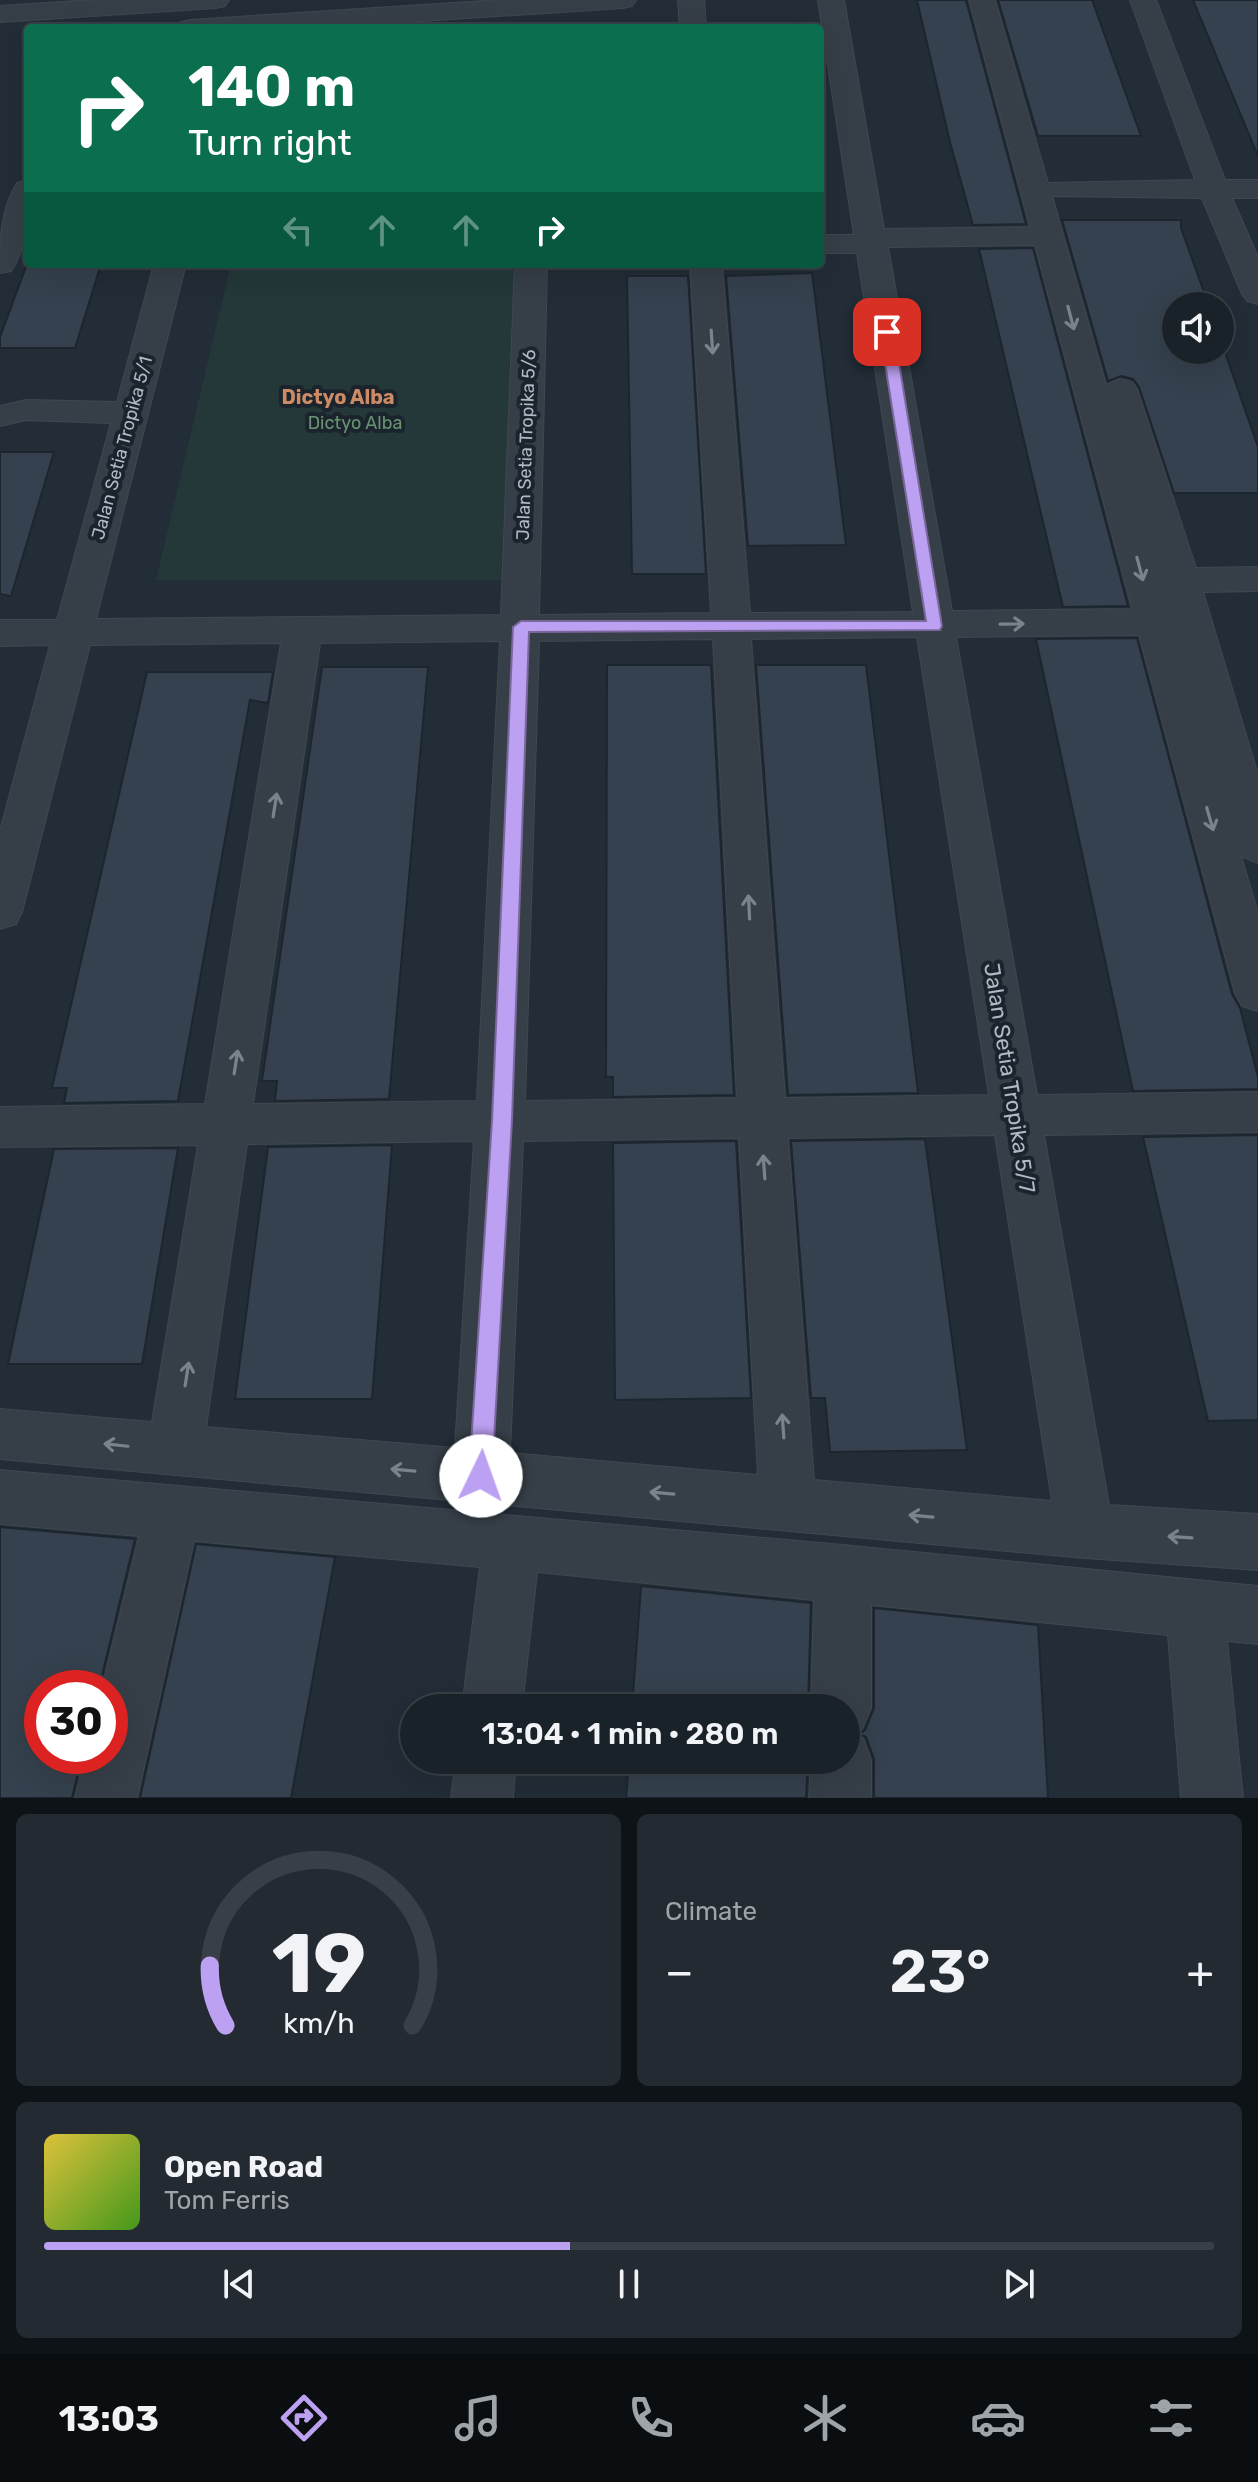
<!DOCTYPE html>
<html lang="en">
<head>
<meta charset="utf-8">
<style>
  :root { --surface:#1a2229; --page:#232a31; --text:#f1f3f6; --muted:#9fa4a8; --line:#383f46; --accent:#bca0f2 }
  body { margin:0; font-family:Rubik,sans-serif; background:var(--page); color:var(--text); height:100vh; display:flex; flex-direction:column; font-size:30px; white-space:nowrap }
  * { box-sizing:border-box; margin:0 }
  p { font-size:26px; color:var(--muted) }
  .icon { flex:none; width:44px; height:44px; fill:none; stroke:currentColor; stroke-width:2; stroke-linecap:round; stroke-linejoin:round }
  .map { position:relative; height:1798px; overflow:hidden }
  .sheet { display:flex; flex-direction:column; gap:16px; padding:16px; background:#0e1317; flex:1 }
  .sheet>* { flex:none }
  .top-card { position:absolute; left:24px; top:24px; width:800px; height:244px; border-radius:8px; box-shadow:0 8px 32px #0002,0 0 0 2px var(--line); background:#0b6e4f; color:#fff; overflow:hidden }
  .controls { position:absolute; left:1162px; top:292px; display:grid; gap:16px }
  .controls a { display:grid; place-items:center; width:72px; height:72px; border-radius:50%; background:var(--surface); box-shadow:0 8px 32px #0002,0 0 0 2px var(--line); font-size:40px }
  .speed { position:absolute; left:24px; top:1670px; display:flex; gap:16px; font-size:40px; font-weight:700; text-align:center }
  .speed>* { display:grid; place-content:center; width:104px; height:104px; border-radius:50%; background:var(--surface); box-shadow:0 8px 32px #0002,0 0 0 2px var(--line); line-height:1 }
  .speed .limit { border:12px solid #d22; background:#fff; color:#111 }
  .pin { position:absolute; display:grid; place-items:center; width:68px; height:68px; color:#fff; margin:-34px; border-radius:16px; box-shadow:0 4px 12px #0006 }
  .me { position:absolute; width:88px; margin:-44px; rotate:3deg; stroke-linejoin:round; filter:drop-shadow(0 0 6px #0008) }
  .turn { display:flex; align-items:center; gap:28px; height:168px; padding:0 32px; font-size:36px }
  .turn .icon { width:104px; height:104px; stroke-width:2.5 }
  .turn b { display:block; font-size:56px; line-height:68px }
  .lanes { display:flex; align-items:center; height:76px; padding:0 32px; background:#0003; justify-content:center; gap:40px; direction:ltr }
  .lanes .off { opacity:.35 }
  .big { font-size:60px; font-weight:600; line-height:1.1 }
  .sheet .card { flex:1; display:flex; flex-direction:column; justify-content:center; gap:12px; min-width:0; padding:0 28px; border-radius:12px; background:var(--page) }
  .sheet .dial { align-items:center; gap:0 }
  .dial svg { height:208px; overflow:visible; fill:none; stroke:var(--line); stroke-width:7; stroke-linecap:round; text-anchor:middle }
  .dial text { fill:var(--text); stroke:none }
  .song { display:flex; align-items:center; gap:24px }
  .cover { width:96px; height:96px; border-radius:12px; background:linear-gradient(135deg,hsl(50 70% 55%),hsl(100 70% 35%)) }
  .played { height:8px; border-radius:4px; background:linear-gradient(90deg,var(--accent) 45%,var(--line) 45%) }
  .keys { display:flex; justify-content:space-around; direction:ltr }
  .heat { display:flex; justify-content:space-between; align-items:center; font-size:44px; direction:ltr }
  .sheet .tiles { flex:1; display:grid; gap:16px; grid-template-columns:1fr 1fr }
  .card:last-child { grid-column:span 2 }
  .trip { position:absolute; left:400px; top:1694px; width:460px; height:80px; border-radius:40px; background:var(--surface); box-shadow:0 8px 32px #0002,0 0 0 2px var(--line); font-weight:600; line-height:80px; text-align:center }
  .tab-bar { display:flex; height:128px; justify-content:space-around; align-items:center; background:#0a0e10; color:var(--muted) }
  .tab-bar .icon { width:56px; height:56px }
  .tab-bar .selected { color:var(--accent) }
  .tab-bar b { font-size:36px; color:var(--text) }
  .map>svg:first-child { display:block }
  .green { fill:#243839 }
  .building { fill:#35414e; stroke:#1d262f; stroke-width:2 }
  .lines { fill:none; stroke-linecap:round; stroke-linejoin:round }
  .minor-casing { stroke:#3f4851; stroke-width:2 }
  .minor { fill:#363f48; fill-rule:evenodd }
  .oneway { stroke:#7a828c }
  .route { fill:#bca0f2; stroke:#7a689d; stroke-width:2 }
  .labels { text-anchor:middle; stroke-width:8; stroke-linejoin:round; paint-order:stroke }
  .far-park-label { font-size:18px; fill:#699370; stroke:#1b242d }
  .far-street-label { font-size:18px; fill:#b1b9c4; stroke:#1b242d }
  .far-neighbourhood-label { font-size:20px; font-weight:bold; fill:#cc8b64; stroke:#1b242d }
  .street-label { font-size:22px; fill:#b1b9c4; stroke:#1b242d }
</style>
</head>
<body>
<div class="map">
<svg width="1258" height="1798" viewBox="0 0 1258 1798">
  <rect width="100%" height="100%" fill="#222d37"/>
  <path class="green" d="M 231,264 L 521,264 L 503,580 L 156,580 Z"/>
  <g class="building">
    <path d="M 917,0 L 966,0 L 1026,224 L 973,225 L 950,142 Z"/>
    <path d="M 998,0 L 1092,0 L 1141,136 L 1038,136 Z"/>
    <path d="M 1193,0 L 1258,0 L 1258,154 L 1257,154 Z"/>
    <path d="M 1062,220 L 1181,220 L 1181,228 L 1209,306 L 1176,306 L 1176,350 L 1220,350 L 1220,338 L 1258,447 L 1258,493 L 1174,493 L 1139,387 L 1133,379 L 1121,376 L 1108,381 Z"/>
    <path d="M 1033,248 L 1128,606 L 1063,607 L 979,249 Z"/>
    <path d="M 27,264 L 101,264 L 75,348 L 0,348 L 0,337 Z"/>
    <path d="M 812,273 L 846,545 L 748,546 L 726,276 Z"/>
    <path d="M 627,276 L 688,276 L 706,574 L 632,574 Z"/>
    <path d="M 0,452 L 54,452 L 11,596 L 0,594 Z"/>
    <path d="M 1137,638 L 1232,994 L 1240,1008 L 1258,1077 L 1258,1089 L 1133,1091 L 1036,639 Z"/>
    <path d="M 607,665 L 711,665 L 734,1095 L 613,1097 L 613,1077 L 606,1077 Z"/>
    <path d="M 756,665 L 866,665 L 918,1093 L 788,1095 Z"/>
    <path d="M 322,667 L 428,667 L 389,1099 L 275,1101 L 277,1081 L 262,1081 Z"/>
    <path d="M 147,672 L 273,672 L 268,703 L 250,700 L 178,1101 L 64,1103 L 67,1088 L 52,1088 Z"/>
    <path d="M 1258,1135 L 1258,1420 L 1208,1421 L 1143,1137 Z"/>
    <path d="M 925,1139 L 967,1450 L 830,1452 L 825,1398 L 811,1398 L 791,1141 Z"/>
    <path d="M 736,1141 L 751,1398 L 615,1400 L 613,1143 Z"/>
    <path d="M 392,1145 L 372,1399 L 235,1399 L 268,1147 Z"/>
    <path d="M 178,1148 L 142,1364 L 8,1364 L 54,1149 Z"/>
    <path d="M 0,1527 L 135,1539 L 99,1688 L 42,1688 L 42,1756 L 82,1756 L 72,1798 L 0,1798 Z"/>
    <path d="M 196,1544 L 335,1557 L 291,1798 L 140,1798 Z"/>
    <path d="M 641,1586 L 811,1603 L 808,1708 L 632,1708 Z"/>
    <path d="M 874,1608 L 1038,1625 L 1048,1798 L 874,1798 L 874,1759 L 866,1737 L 859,1734 L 865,1730 L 874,1708 Z"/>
    <path d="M 629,1760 L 808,1760 L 806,1798 L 626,1798 Z"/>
  </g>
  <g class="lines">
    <defs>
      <g id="minor">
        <path d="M 93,0 L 229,0 L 225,6 L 216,8 L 0,22 L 0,6 Z"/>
        <path d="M 500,0 L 636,0 L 632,6 L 623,8 L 314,28 L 177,28 L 181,22 L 190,20 Z"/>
        <path d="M 678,0 L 704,0 L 706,28 L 680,28 Z"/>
        <path d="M 818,0 L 844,0 L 884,229 L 1030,227 L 969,0 L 995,0 L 1048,183 L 1195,180 L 1130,0 L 1156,0 L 1225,180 L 1258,180 L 1258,198 L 1232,198 L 1258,257 L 1258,304 L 1247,301 L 1242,294 L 1202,198 L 1052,196 L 1106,385 L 1120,379 L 1132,382 L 1137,389 L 1196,568 L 1258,567 L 1258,591 L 1203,592 L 1258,775 L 1258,863 L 1241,856 L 1258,913 L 1258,1011 L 1242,1006 L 1235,993 L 1139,635 L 956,637 L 1037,1095 L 1258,1092 L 1258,1132 L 1044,1135 L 1109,1505 L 1258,1514 L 1258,1570 L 1085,1558 L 0,1459 L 0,1409 L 152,1422 L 198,1145 L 0,1147 L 0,1107 L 205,1104 L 281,643 L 90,645 L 22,912 L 16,924 L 0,929 L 0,831 L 50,645 L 0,646 L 0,620 L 57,620 L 111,423 L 26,420 L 0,426 L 0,406 L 26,400 L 117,402 L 154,264 L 186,264 L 96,619 L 501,615 L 515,264 L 547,264 L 539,615 L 711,613 L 690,264 L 722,264 L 750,613 L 913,612 L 857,253 L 820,253 L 820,235 L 854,235 ZM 1035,245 L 1132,609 L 952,611 L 888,247 ZM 917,637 L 989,1095 L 785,1098 L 751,639 ZM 713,639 L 737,1098 L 525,1101 L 539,641 ZM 500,641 L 477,1101 L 253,1104 L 320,643 ZM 995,1135 L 1052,1501 L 814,1480 L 788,1138 ZM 739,1138 L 758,1475 L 510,1453 L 523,1141 ZM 474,1141 L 455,1448 L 206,1427 L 247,1144 Z"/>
        <path d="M 28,180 C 28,212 30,243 11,271 L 0,273 C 0,241 0,210 17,183 Z"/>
        <path d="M 0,1470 L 843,1545 L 1258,1586 L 1258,1644 L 1227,1641 L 1243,1798 L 1181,1798 L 1168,1635 L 871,1605 L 871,1708 L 862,1729 L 851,1734 L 863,1738 L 871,1760 L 871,1798 L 809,1798 L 811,1760 L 846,1760 L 846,1708 L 811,1708 L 814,1600 L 537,1572 L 522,1708 L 462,1708 L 480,1567 L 194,1541 L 137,1798 L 75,1798 L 85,1756 L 110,1756 L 110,1688 L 102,1688 L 139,1536 L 0,1524 Z"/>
        <path d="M 456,1760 L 516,1760 L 513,1798 L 451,1798 Z"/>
      </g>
    </defs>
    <use href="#minor" class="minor-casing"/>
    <use href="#minor" class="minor"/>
  </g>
  <defs><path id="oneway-shaft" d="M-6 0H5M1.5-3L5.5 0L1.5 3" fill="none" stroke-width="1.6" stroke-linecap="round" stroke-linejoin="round" transform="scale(2)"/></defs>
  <g class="oneway">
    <use href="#oneway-shaft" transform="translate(1071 318) rotate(75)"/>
    <use href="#oneway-shaft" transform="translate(712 342) rotate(86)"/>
    <use href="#oneway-shaft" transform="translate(1140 569) rotate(75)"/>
    <use href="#oneway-shaft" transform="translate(1012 624) rotate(-1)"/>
    <use href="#oneway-shaft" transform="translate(275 805) rotate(-81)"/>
    <use href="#oneway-shaft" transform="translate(1210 819) rotate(74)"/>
    <use href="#oneway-shaft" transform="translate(749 907) rotate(-93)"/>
    <use href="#oneway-shaft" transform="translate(236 1062) rotate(-81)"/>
    <use href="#oneway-shaft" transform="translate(764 1167) rotate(-94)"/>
    <use href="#oneway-shaft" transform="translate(187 1374) rotate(-81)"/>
    <use href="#oneway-shaft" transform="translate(783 1426) rotate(-94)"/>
    <use href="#oneway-shaft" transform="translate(116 1445) rotate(-174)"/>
    <use href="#oneway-shaft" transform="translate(403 1470) rotate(-175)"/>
    <use href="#oneway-shaft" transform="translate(662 1493) rotate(-175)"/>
    <use href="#oneway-shaft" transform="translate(921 1516) rotate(-175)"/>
    <use href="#oneway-shaft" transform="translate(1180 1537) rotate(-176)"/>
  </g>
  <path class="route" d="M 887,328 L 894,332 L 942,626 L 940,630 L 529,632 L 512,1120 L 492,1476 L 489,1484 L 481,1487 L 473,1484 L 469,1476 L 492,1120 L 513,627 L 521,621 L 926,621 L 880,332 Z"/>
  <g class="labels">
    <g class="far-park-label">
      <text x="355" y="429">Dictyo Alba</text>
    </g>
    <g class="far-street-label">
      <text transform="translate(526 445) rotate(-88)" y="6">Jalan Setia Tropika 5/6</text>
      <text transform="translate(122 448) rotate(-75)" y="6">Jalan Setia Tropika 5/1</text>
    </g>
    <g class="far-neighbourhood-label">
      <text x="338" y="404">Dictyo Alba</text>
    </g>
    <g class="street-label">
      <text transform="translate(1010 1078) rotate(81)" y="8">Jalan Setia Tropika 5/7</text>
    </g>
  </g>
</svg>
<div class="controls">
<a><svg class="icon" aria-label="sound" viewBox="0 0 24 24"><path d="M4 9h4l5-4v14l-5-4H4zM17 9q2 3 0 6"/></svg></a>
</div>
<div class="speed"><div class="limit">30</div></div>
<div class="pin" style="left:887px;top:332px;background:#d93025"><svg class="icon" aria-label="arrive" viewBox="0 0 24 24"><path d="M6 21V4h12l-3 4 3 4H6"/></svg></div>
<svg class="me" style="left:481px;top:1476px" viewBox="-20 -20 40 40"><circle r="19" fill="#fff"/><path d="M0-13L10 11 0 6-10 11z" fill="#bca0f2"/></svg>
<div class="trip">13:04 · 1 min · 280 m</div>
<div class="top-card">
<div class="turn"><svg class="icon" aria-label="right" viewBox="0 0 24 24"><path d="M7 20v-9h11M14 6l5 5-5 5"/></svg><div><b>140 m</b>Turn right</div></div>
<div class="lanes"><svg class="icon off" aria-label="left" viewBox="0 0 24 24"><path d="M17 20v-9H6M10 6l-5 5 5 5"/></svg><svg class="icon off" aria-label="ahead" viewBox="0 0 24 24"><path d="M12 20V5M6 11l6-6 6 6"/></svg><svg class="icon off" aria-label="ahead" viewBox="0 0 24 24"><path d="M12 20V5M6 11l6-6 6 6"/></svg><svg class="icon" aria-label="right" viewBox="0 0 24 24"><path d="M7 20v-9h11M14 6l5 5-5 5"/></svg></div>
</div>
</div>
<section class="sheet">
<div class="tiles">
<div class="card dial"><svg viewBox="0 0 100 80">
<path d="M14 69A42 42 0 1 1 86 69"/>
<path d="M14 69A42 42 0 0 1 8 46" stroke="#bca0f2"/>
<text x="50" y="56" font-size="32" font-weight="700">19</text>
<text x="50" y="72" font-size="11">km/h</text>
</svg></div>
<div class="card"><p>Climate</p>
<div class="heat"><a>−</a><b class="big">23°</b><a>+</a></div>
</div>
<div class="card">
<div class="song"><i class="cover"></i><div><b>Open Road</b><p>Tom Ferris</p></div></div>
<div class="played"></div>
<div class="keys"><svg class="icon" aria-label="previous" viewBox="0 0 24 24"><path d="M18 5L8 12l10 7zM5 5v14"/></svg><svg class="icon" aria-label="pause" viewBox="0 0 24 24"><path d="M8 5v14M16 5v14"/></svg><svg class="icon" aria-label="next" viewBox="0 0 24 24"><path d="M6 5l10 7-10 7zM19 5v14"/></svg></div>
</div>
</div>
</section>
<nav class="tab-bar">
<b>13:03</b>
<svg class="icon selected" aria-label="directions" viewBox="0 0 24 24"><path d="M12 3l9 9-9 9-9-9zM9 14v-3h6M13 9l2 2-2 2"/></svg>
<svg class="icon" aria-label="music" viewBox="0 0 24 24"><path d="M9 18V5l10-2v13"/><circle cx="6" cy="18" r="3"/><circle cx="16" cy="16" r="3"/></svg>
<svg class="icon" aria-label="phone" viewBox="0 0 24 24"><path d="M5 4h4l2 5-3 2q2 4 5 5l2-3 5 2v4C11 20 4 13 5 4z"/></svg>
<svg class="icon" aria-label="climate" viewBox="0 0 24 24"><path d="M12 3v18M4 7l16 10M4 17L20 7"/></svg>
<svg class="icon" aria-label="car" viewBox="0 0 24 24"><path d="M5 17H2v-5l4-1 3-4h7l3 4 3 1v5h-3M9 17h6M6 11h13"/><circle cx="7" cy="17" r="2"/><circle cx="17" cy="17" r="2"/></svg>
<svg class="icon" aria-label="filters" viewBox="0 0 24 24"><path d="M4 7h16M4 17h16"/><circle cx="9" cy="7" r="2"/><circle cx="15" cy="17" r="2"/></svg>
</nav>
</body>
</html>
